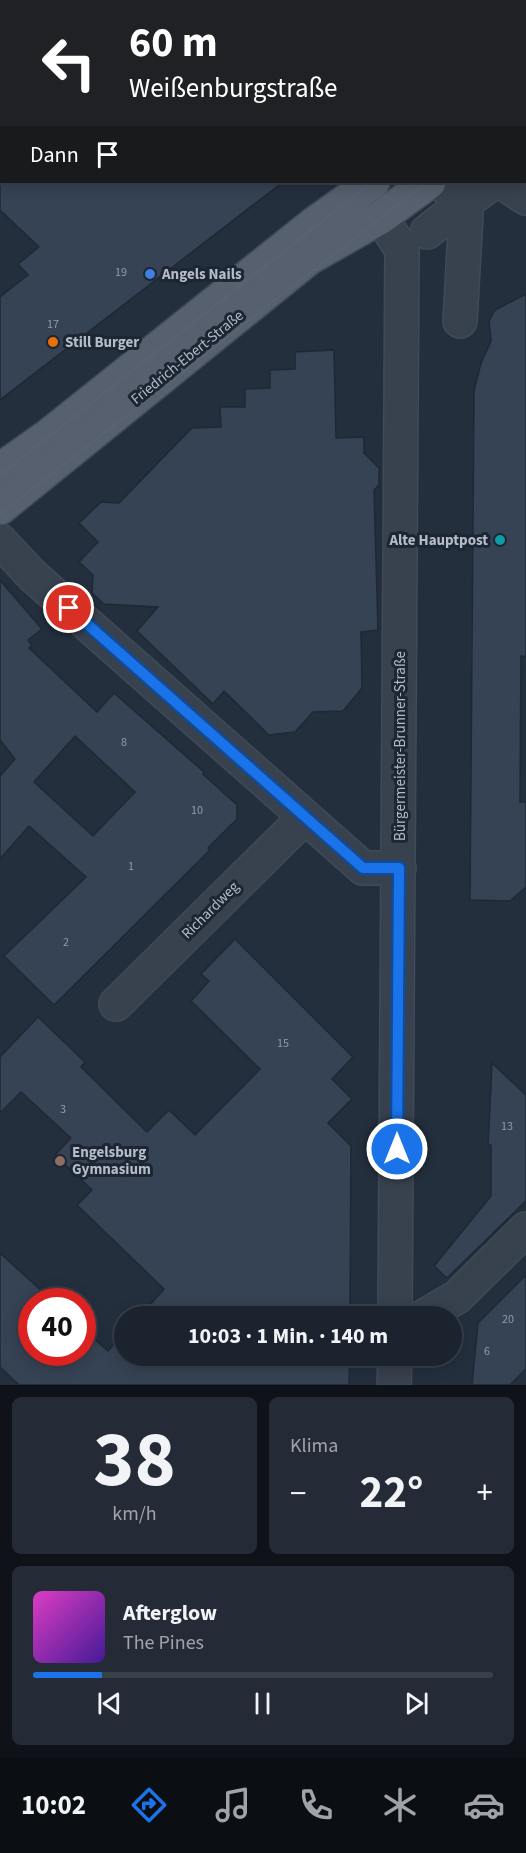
<!DOCTYPE html>
<html lang="de">
<head>
<meta charset="utf-8">
<style>
  :root { --surface:#1b232e; --page:#242b36; --text:#f1f3f6; --muted:#a0a4aa; --line:#39404a; --accent:#1a73e8 }
  body { margin:0; font-family:"Source Sans 3",sans-serif; background:var(--page); color:var(--text); height:100vh; display:flex; flex-direction:column; font-size:22px; white-space:nowrap }
  * { box-sizing:border-box; margin:0 }
  p { font-size:20px; color:var(--muted) }
  .icon { flex:none; width:33px; height:33px; fill:none; stroke:currentColor; stroke-width:2; stroke-linecap:round; stroke-linejoin:round }
  .map { position:relative; height:1385px; overflow:hidden }
  .panel { display:flex; flex-direction:column; gap:12px; padding:12px; background:#0f1319; flex:1 }
  .panel>* { flex:none }
  .hud { position:absolute; left:0px; top:0px; width:526px; height:183px; box-shadow:0 3px 15px #0003,0 0 0 2px var(--line); background:#202124; color:#fff; overflow:hidden }
  .speed { position:absolute; left:18px; top:1288px; display:flex; gap:12px; font-size:30px; font-weight:700; text-align:center }
  .speed>* { display:grid; place-content:center; width:78px; height:78px; border-radius:50%; background:var(--surface); box-shadow:0 3px 15px #0003,0 0 0 2px var(--line); line-height:1 }
  .speed .limit { border:9px solid #d22; background:#fff; color:#111 }
  .pin { position:absolute; display:grid; place-items:center; width:51px; height:51px; color:#fff; margin:-26px; border:3px solid #fff; border-radius:50%; box-shadow:0 2px 6px #0007 }
  .me { position:absolute; width:66px; margin:-33px; rotate:0deg; stroke-linejoin:round; filter:drop-shadow(0 0 4px #0008) }
  .turn { display:flex; align-items:center; gap:21px; height:126px; padding:0 30px; font-size:27px }
  .turn .icon { width:78px; height:78px; stroke-width:2.5 }
  .turn b { display:block; font-size:42px; line-height:51px }
  .then { display:flex; align-items:center; height:57px; padding:0 30px; background:#0003; gap:12px; font-size:22px }
  .big { font-size:45px; font-weight:700; line-height:1.1 }
  .panel .widget { flex:1; display:flex; flex-direction:column; justify-content:center; gap:9px; min-width:0; padding:0 21px; border-radius:9px; background:var(--page) }
  .panel .dial { align-items:center; gap:0 }
  .dial b { font-size:78px; line-height:1 }
  .song { display:flex; align-items:center; gap:18px }
  .cover { width:72px; height:72px; border-radius:9px; background:linear-gradient(135deg,hsl(310 70% 55%),hsl(260 70% 35%)) }
  .played { height:6px; border-radius:3px; background:linear-gradient(90deg,var(--accent) 15%,var(--line) 15%) }
  .keys { display:flex; justify-content:space-around; direction:ltr }
  .heat { display:flex; justify-content:space-between; align-items:center; font-size:33px; direction:ltr }
  .panel .tiles { flex:1; display:grid; gap:12px; grid-template-columns:1fr 1fr }
  .widget:last-child { grid-column:span 2 }
  .trip { position:absolute; left:114px; top:1306px; width:348px; height:60px; border-radius:30px; background:var(--surface); box-shadow:0 3px 15px #0003,0 0 0 2px var(--line); font-weight:700; line-height:60px; text-align:center }
  .tab-bar { display:flex; height:96px; justify-content:space-around; align-items:center; background:#0b0e12; color:var(--muted) }
  .tab-bar .icon { width:42px; height:42px }
  .tab-bar .current { color:var(--accent) }
  .tab-bar b { font-size:27px; color:var(--text) }
  .map>svg:first-child { display:block }
  .building { fill:#364354; stroke:#1f2835; stroke-width:1.5; fill-rule:evenodd }
  .lines { fill:none; stroke-linecap:round; stroke-linejoin:round }
  .minor-casing { stroke:#414a57; stroke-width:36 }
  .major-casing { stroke:#414a57; stroke-width:36 }
  .minor { stroke:#38414e; stroke-width:33 }
  .major { stroke:#56606e; stroke-width:33 }
  .tram { stroke:#5a6575; stroke-width:1.5 }
  .route-casing { stroke:#114b97; stroke-width:15 }
  .route { stroke:#1a73e8; stroke-width:10 }
  .shop-dot { fill:#3f7fe0; stroke:#1d2633; stroke-width:2 }
  .food-dot { fill:#e8710a; stroke:#1d2633; stroke-width:2 }
  .culture-dot { fill:#0f9aa8; stroke:#1d2633; stroke-width:2 }
  .education-dot { fill:#8d6e63; stroke:#1d2633; stroke-width:2 }
  .labels { text-anchor:middle; stroke-width:6; stroke-linejoin:round; paint-order:stroke }
  .number-label { font-size:12px; fill:#929caa }
  .poi-label { font-size:15px; font-weight:bold; fill:#b4bcc9; stroke:#1d2633; text-anchor:start }
  .street-label { font-size:15px; fill:#b4bcc9; stroke:#1d2633 }
</style>
</head>
<body>
<div class="map">
<svg width="526" height="1385" viewBox="0 0 526 1385">
  <rect width="100%" height="100%" fill="#242f3e"/>
  <g class="building">
    <path d="M 0,182 L 283,182 L 0,400 L 0,297 L 28,275 L 18,264 L 39,247 L 0,210 Z"/>
    <path d="M 526,294 L 526,657 L 521,656 L 520,802 L 526,802 L 526,887 L 510,901 L 470,900 L 474,391 L 481,363 L 491,341 L 489,321 L 495,310 Z"/>
    <path d="M 334,350 L 336,438 L 364,437 L 364,453 L 379,468 L 379,485 L 374,490 L 378,630 L 361,632 L 362,688 L 343,711 L 313,712 L 295,732 L 269,735 L 224,691 L 213,704 L 137,631 L 158,607 L 104,604 L 92,593 L 93,575 L 79,562 L 98,542 L 79,523 L 101,502 L 119,503 L 192,428 L 221,427 L 220,407 L 245,407 L 245,389 L 270,388 L 270,370 L 295,369 L 295,352 Z"/>
    <path d="M 0,580 L 42,629 L 28,640 L 32,645 L 29,648 L 97,712 L 114,693 L 204,772 L 203,774 L 237,805 L 237,819 L 208,848 L 210,850 L 54,1005 L 4,956 L 86,877 L 29,826 L 0,859 L 0,776 L 15,759 L 0,740 ZM 75,736 L 135,792 L 93,836 L 34,782 Z"/>
    <path d="M 235,939 L 353,1057 L 332,1079 L 352,1099 L 328,1123 L 351,1146 L 350,1317 L 139,1317 L 164,1289 L 77,1205 L 92,1190 L 55,1155 L 71,1138 L 21,1092 L 0,1113 L 0,1057 L 38,1017 L 85,1062 L 81,1067 L 147,1132 L 169,1110 L 195,1135 L 260,1069 L 191,1001 L 209,981 L 201,974 Z"/>
    <path d="M 492,1063 L 526,1095 L 526,1201 L 447,1278 L 434,1266 L 491,1196 L 491,1145 L 488,1145 Z"/>
    <path d="M 0,1253 L 54,1302 L 32,1302 L 32,1353 L 82,1353 L 82,1328 L 108,1351 L 124,1333 L 124,1356 L 350,1356 L 349,1385 L 19,1385 L 0,1367 Z"/>
    <path d="M 526,1275 L 526,1369 L 510,1385 L 472,1385 L 478,1323 Z"/>
  </g>
  <g class="lines">
    <defs>
      <g id="minor">
        <path d="M 174,0 L 176,2"/>
        <path d="M 83,2 L 84,0"/>
        <path d="M 271,2 L 272,0"/>
        <path d="M 0,77 L 2,76"/>
        <path d="M 525,169 L 526,169"/>
        <path d="M 502,182 L 526,198"/>
        <path d="M 365,193 L 402,250 L 395,1317"/>
        <path d="M 427,232 L 460,206 L 448,189"/>
        <path d="M 460,321 L 466,215 L 460,206 L 494,182"/>
        <path d="M 0,541 L 33,576 L 363,868 L 399,868"/>
        <path d="M 116,1004 L 305,817"/>
        <path d="M 423,1317 L 457,1297 L 526,1229"/>
        <path d="M 394,1385 L 395,1356"/>
      </g>
      <g id="major">
        <path d="M 525,81 L 526,80"/>
        <path d="M 525,112 L 526,111"/>
        <path d="M 0,470 L 48,436 L 314,224 L 373,182"/>
        <path d="M 0,508 L 309,258 L 381,217 L 429,182"/>
      </g>
    </defs>
    <use href="#minor" class="minor-casing"/>
    <use href="#major" class="major-casing"/>
    <use href="#minor" class="minor"/>
    <use href="#major" class="major"/>
    <g class="tram">
      <path d="M 525,71 L 526,70"/>
      <path d="M 525,110 L 526,110"/>
      <path d="M 0,475 L 372,182"/>
      <path d="M 0,514 L 427,182"/>
    </g>
  </g>
  <g class="lines">
    <defs>
      <path id="route" d="M 69,608 L 363,868 L 399,868 L 397,1149"/>
    </defs>
    <use href="#route" class="route-casing"/>
    <use href="#route" class="route"/>
  </g>
  <circle class="shop-dot" cx="150" cy="274" r="6"/>
  <circle class="food-dot" cx="53" cy="342" r="6"/>
  <circle class="culture-dot" cx="500" cy="540" r="6"/>
  <circle class="education-dot" cx="60" cy="1161" r="6"/>
  <g class="labels">
    <g class="number-label">
      <text x="121" y="276">19</text>
      <text x="53" y="328">17</text>
      <text x="124" y="746">8</text>
      <text x="197" y="814">10</text>
      <text x="131" y="870">1</text>
      <text x="66" y="946">2</text>
      <text x="283" y="1047">15</text>
      <text x="63" y="1113">3</text>
      <text x="507" y="1130">13</text>
      <text x="508" y="1323">20</text>
      <text x="487" y="1355">6</text>
    </g>
    <g class="poi-label">
      <text x="162" y="279">Angels Nails</text>
      <text x="65" y="347">Still Burger</text>
      <text x="488" y="545" text-anchor="end">Alte Hauptpost</text>
      <text x="72" y="1157">Engelsburg<tspan x="72" dy="17">Gymnasium</tspan></text>
    </g>
    <g class="street-label">
      <text transform="translate(187 357) rotate(-39)" y="5">Friedrich-Ebert-Straße</text>
      <text transform="translate(400 746) rotate(-90)" y="5">Bürgermeister-Brunner-Straße</text>
      <text transform="translate(210 910) rotate(-45)" y="5">Richardweg</text>
    </g>
  </g>
</svg>
<div class="speed"><div class="limit">40</div></div>
<div class="pin" style="left:69px;top:608px;background:#d93025"><svg class="icon" aria-label="arrive" viewBox="0 0 24 24"><path d="M6 21V4h12l-3 4 3 4H6"/></svg></div>
<svg class="me" style="left:397px;top:1149px" viewBox="-20 -20 40 40"><circle r="17" fill="#1a73e8" stroke="#fff" stroke-width="3"/><path d="M0-11L8 9 0 5-8 9z" fill="#fff"/></svg>
<div class="trip">10:03 · 1 Min. · 140 m</div>
<div class="hud">
<div class="turn"><svg class="icon" aria-label="left" viewBox="0 0 24 24"><path d="M17 20v-9H6M10 6l-5 5 5 5"/></svg><div><b>60 m</b>Weißenburgstraße</div></div>
<div class="then">Dann<svg class="icon" aria-label="arrive" viewBox="0 0 24 24"><path d="M6 21V4h12l-3 4 3 4H6"/></svg></div>
</div>
</div>
<section class="panel">
<div class="tiles">
<div class="widget dial"><b>38</b><p>km/h</p></div>
<div class="widget"><p>Klima</p>
<div class="heat"><a>−</a><b class="big">22°</b><a>+</a></div>
</div>
<div class="widget">
<div class="song"><i class="cover"></i><div><b>Afterglow</b><p>The Pines</p></div></div>
<div class="played"></div>
<div class="keys"><svg class="icon" aria-label="previous" viewBox="0 0 24 24"><path d="M18 5L8 12l10 7zM5 5v14"/></svg><svg class="icon" aria-label="pause" viewBox="0 0 24 24"><path d="M8 5v14M16 5v14"/></svg><svg class="icon" aria-label="next" viewBox="0 0 24 24"><path d="M6 5l10 7-10 7zM19 5v14"/></svg></div>
</div>
</div>
</section>
<nav class="tab-bar">
<b>10:02</b>
<svg class="icon current" aria-label="directions" viewBox="0 0 24 24"><path d="M12 3l9 9-9 9-9-9zM9 14v-3h6M13 9l2 2-2 2"/></svg>
<svg class="icon" aria-label="music" viewBox="0 0 24 24"><path d="M9 18V5l10-2v13"/><circle cx="6" cy="18" r="3"/><circle cx="16" cy="16" r="3"/></svg>
<svg class="icon" aria-label="phone" viewBox="0 0 24 24"><path d="M5 4h4l2 5-3 2q2 4 5 5l2-3 5 2v4C11 20 4 13 5 4z"/></svg>
<svg class="icon" aria-label="climate" viewBox="0 0 24 24"><path d="M12 3v18M4 7l16 10M4 17L20 7"/></svg>
<svg class="icon" aria-label="car" viewBox="0 0 24 24"><path d="M5 17H2v-5l4-1 3-4h7l3 4 3 1v5h-3M9 17h6M6 11h13"/><circle cx="7" cy="17" r="2"/><circle cx="17" cy="17" r="2"/></svg>
</nav>
</body>
</html>
